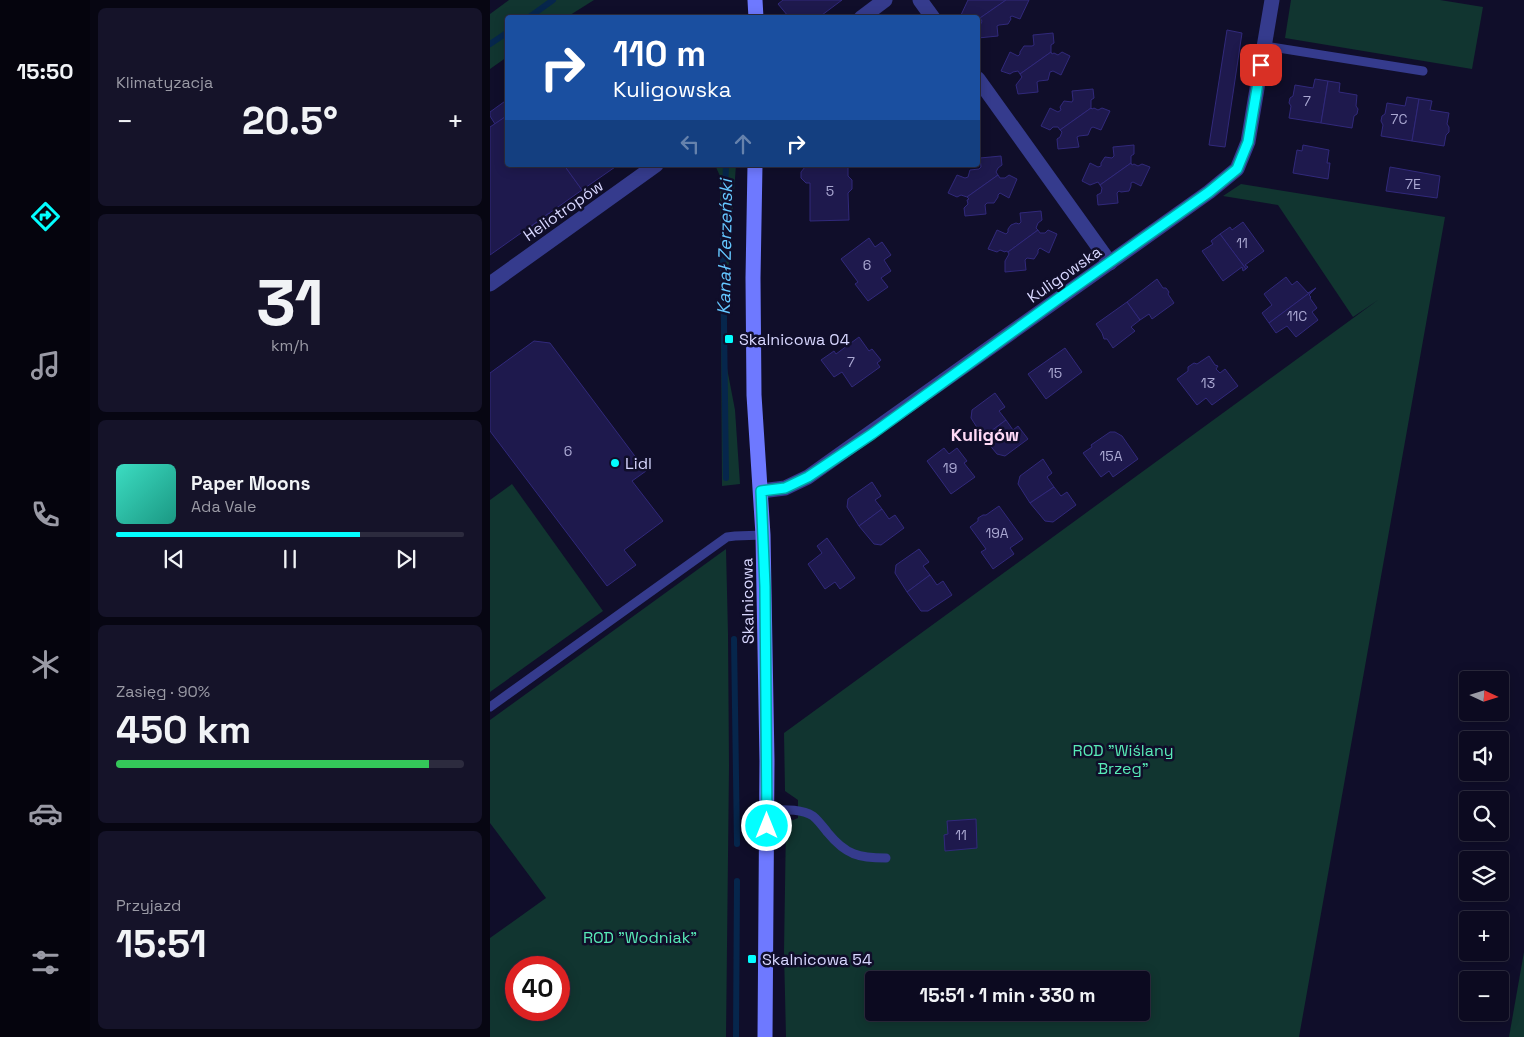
<!DOCTYPE html>
<html lang="pl">
<head>
<meta charset="utf-8">
<style>
  :root { --surface:#0c0a20; --page:#151329; --text:#f1f3f6; --muted:#9a9aa5; --line:#2c2b3e; --accent:#03feff }
  body { margin:0; font-family:"Space Grotesk",sans-serif; background:var(--page); color:var(--text); height:100vh; display:flex; flex-direction:column; font-size:19px; white-space:nowrap }
  * { box-sizing:border-box; margin:0 }
  p { font-size:16px; color:var(--muted) }
  .icon { flex:none; width:28px; height:28px; fill:none; stroke:currentColor; stroke-width:2; stroke-linecap:round; stroke-linejoin:round }
  .map { position:relative; flex:1; overflow:hidden }
  .drawer { display:flex; flex-direction:column; gap:8px; padding:8px; background:#070612; width:400px }
  .drawer>* { flex:none }
  .hud { position:absolute; left:15px; top:15px; width:475px; height:152px; border-radius:5px; box-shadow:0 2px 12px #0003,0 0 0 1px var(--line); background:#1a4fa0; color:#fff; overflow:hidden }
  .needle { width:32px; rotate:94deg }
  .fabs { position:absolute; left:969px; top:671px; display:grid; gap:10px }
  .fabs a { display:grid; place-items:center; width:50px; height:50px; border-radius:5px; background:var(--surface); box-shadow:0 2px 12px #0003,0 0 0 1px var(--line); font-size:25px }
  .speed { position:absolute; left:15px; top:956px; display:flex; gap:10px; font-size:25px; font-weight:700; text-align:center }
  .speed>* { display:grid; place-content:center; width:65px; height:65px; border-radius:50%; background:var(--surface); box-shadow:0 2px 12px #0003,0 0 0 1px var(--line); line-height:1 }
  .speed .limit { border:8px solid #d22; background:#fff; color:#111 }
  .pin { position:absolute; display:grid; place-items:center; width:42px; height:42px; color:#fff; margin:-21px; border-radius:10px; box-shadow:0 2px 8px #0006 }
  .me { position:absolute; width:55px; margin:-28px; rotate:0deg; stroke-linejoin:round; filter:drop-shadow(0 0 4px #0008) }
  .turn { display:flex; align-items:center; gap:18px; height:105px; padding:0 25px; font-size:22px }
  .turn .icon { width:65px; height:65px; stroke-width:2.5 }
  .turn b { display:block; font-size:35px; line-height:42px }
  .lanes { display:flex; align-items:center; height:48px; padding:0 25px; background:#0003; justify-content:center; gap:25px; direction:ltr }
  .lanes .off { opacity:.35 }
  .big { font-size:38px; font-weight:700; line-height:1.1 }
  .drawer .tile { flex:1; display:flex; flex-direction:column; justify-content:center; gap:8px; min-width:0; padding:0 18px; border-radius:8px; background:var(--page) }
  .drawer .dial { align-items:center; gap:0 }
  .dial b { font-size:65px; line-height:1 }
  .song { display:flex; align-items:center; gap:15px }
  .cover { width:60px; height:60px; border-radius:8px; background:linear-gradient(135deg,hsl(170 70% 55%),hsl(170 70% 35%)) }
  .played { height:5px; border-radius:2px; background:linear-gradient(90deg,var(--accent) 70%,var(--line) 70%) }
  .keys { display:flex; justify-content:space-around; direction:ltr }
  .heat { display:flex; justify-content:space-between; align-items:center; font-size:28px; direction:ltr }
  .charge { height:8px; border-radius:4px; background:linear-gradient(90deg,#34c759 90%,var(--line) 0) }
  .trip { position:absolute; left:375px; top:971px; width:285px; height:50px; border-radius:5px; background:var(--surface); box-shadow:0 2px 12px #0003,0 0 0 1px var(--line); font-weight:700; line-height:50px; text-align:center }
  main { display:flex; flex:1; min-height:0 }
  .tabs { display:flex; flex-direction:column; width:90px; justify-content:space-around; align-items:center; background:#05040d; color:var(--muted) }
  .tabs .icon { width:35px; height:35px }
  .tabs .on { color:var(--accent) }
  .tabs b { font-size:22px; color:var(--text) }
  .map>svg:first-child { display:block }
  .green { fill:#113530; fill-rule:evenodd }
  .lines { fill:none; stroke-linecap:round; stroke-linejoin:round }
  .stream { stroke:#06264c; stroke-width:6 }
  .building { fill:#1e194d; stroke:#31297b }
  .lane { stroke:#353b8d; stroke-width:9 }
  .street { stroke:#353b8d; stroke-width:15 }
  .secondary { stroke:#6e79ff; stroke-width:15 }
  .route-casing { stroke:#02a5a6; stroke-width:12 }
  .route { stroke:#03feff; stroke-width:9 }
  .poi-dot { fill:#03feff; stroke:#100e2a; stroke-width:2 }
  .labels { text-anchor:middle; stroke-width:5; stroke-linejoin:round; paint-order:stroke }
  .number-label { font-size:14px; fill:#aaa8d2 }
  .street-label { font-size:16px; fill:#d8d7ff; stroke:#100e2a }
  .poi-label { font-size:16px; fill:#d8d7ff; stroke:#100e2a; text-anchor:start }
  .park-label { font-size:16px; fill:#58eab7; stroke:#100e2a }
  .water-label { font-size:18px; font-style:italic; fill:#65c7ff; stroke:#100e2a }
  .neighbourhood-label { font-size:18px; font-weight:bold; fill:#ffd9f5; stroke:#100e2a }
</style>
</head>
<body>
<main>
<nav class="tabs">
<b>15:50</b>
<svg class="icon on" aria-label="directions" viewBox="0 0 24 24"><path d="M12 3l9 9-9 9-9-9zM9 14v-3h6M13 9l2 2-2 2"/></svg>
<svg class="icon" aria-label="music" viewBox="0 0 24 24"><path d="M9 18V5l10-2v13"/><circle cx="6" cy="18" r="3"/><circle cx="16" cy="16" r="3"/></svg>
<svg class="icon" aria-label="phone" viewBox="0 0 24 24"><path d="M5 4h4l2 5-3 2q2 4 5 5l2-3 5 2v4C11 20 4 13 5 4z"/></svg>
<svg class="icon" aria-label="climate" viewBox="0 0 24 24"><path d="M12 3v18M4 7l16 10M4 17L20 7"/></svg>
<svg class="icon" aria-label="car" viewBox="0 0 24 24"><path d="M5 17H2v-5l4-1 3-4h7l3 4 3 1v5h-3M9 17h6M6 11h13"/><circle cx="7" cy="17" r="2"/><circle cx="17" cy="17" r="2"/></svg>
<svg class="icon" aria-label="filters" viewBox="0 0 24 24"><path d="M4 7h16M4 17h16"/><circle cx="9" cy="7" r="2"/><circle cx="15" cy="17" r="2"/></svg>
</nav>
<section class="drawer">
<div class="tile"><p>Klimatyzacja</p>
<div class="heat"><a>−</a><b class="big">20.5°</b><a>+</a></div>
</div>
<div class="tile dial"><b>31</b><p>km/h</p></div>
<div class="tile">
<div class="song"><i class="cover"></i><div><b>Paper Moons</b><p>Ada Vale</p></div></div>
<div class="played"></div>
<div class="keys"><svg class="icon" aria-label="previous" viewBox="0 0 24 24"><path d="M18 5L8 12l10 7zM5 5v14"/></svg><svg class="icon" aria-label="pause" viewBox="0 0 24 24"><path d="M8 5v14M16 5v14"/></svg><svg class="icon" aria-label="next" viewBox="0 0 24 24"><path d="M6 5l10 7-10 7zM19 5v14"/></svg></div>
</div>
<div class="tile"><p>Zasięg · 90%</p><b class="big">450 km</b><div class="charge"></div></div>
<div class="tile"><p>Przyjazd</p><b class="big">15:51</b></div>
</section>
<div class="map">
<svg width="1034" height="1037" viewBox="0 0 1034 1037">
  <rect width="100%" height="100%" fill="#100e2a"/>
  <g class="green">
    <path d="M 19,0 L 104,0 L 77,17 L 18,18 L 17,57 L 0,69 L 0,14 Z"/>
    <path d="M 801,0 L 950,0 L 993,7 L 982,69 L 795,38 Z"/>
    <path d="M 225,165 L 246,165 L 238,274 L 236,363 L 245,410 L 250,484 L 232,486 L 230,176 Z"/>
    <path d="M 751,184 L 955,217 L 809,1037 L 296,1037 L 294,952 L 296,823 L 308,818 L 308,800 L 295,791 L 294,733 L 888,300 L 863,317 L 788,205 L 733,196 ZM 384,980 L 651,980 L 651,1012 L 384,1012 Z"/>
    <path d="M 22,484 L 113,611 L 0,692 L 0,500 Z"/>
    <path d="M 236,549 L 238,634 L 239,766 L 236,1037 L 0,1037 L 0,938 L 56,898 L 0,823 L 0,720 ZM 26,968 L 69,968 L 69,1010 L 26,1010 Z"/>
    <path d="M 1034,952 L 1034,1037 L 1019,1037 Z"/>
  </g>
  <g class="lines">
    <g class="stream">
      <path d="M 38,18 L 63,0"/>
      <path d="M 0,44 L 18,32"/>
      <path d="M 236,478 L 233,245 L 236,165"/>
      <path d="M 244,639 L 247,844"/>
      <path d="M 246,1037 L 247,881"/>
    </g>
  </g>
  <g class="building">
    <path d="M 293,0 L 352,0 L 328,18 L 296,18 L 298,16 L 288,4 Z"/>
    <path d="M 478,0 L 516,0 L 490,18 L 488,16 L 476,18 L 471,15 Z"/>
    <path d="M 516,0 L 539,0 L 530,19 L 522,16 L 520,17 L 521,19 L 518,24 L 509,25 L 507,26 L 508,36 L 488,38 L 488,27 L 490,26 L 492,21 L 490,18 Z"/>
    <path d="M 737,30 L 752,33 L 735,147 L 719,145 Z"/>
    <path d="M 563,33 L 564,43 L 561,45 L 561,52 L 530,74 L 528,71 L 523,72 L 520,74 L 511,71 L 520,52 L 528,56 L 530,54 L 530,52 L 534,46 L 542,46 L 544,45 L 543,35 Z"/>
    <path d="M 561,52 L 562,54 L 564,53 L 568,55 L 572,52 L 580,56 L 571,75 L 563,71 L 560,72 L 558,80 L 549,81 L 547,82 L 548,92 L 528,94 L 526,85 L 532,77 L 530,74 Z"/>
    <path d="M 825,79 L 838,81 L 831,123 L 799,118 L 801,106 L 799,103 L 800,98 L 803,96 L 805,85 L 823,88 Z"/>
    <path d="M 838,81 L 850,83 L 849,92 L 867,95 L 866,106 L 868,109 L 867,114 L 864,116 L 862,128 L 831,123 Z"/>
    <path d="M 603,89 L 604,98 L 601,100 L 601,108 L 570,130 L 568,127 L 563,127 L 560,130 L 551,126 L 560,108 L 568,112 L 571,110 L 570,107 L 574,101 L 582,102 L 583,100 L 582,91 Z"/>
    <path d="M 917,97 L 929,99 L 922,141 L 891,136 L 893,125 L 891,121 L 892,116 L 895,114 L 897,103 L 915,106 Z"/>
    <path d="M 18,99 L 18,115 L 5,124 L 0,116 L 0,112 Z"/>
    <path d="M 929,99 L 942,101 L 940,110 L 959,113 L 957,124 L 959,127 L 959,132 L 956,135 L 954,146 L 922,141 Z"/>
    <path d="M 601,108 L 602,109 L 604,108 L 608,110 L 612,108 L 620,111 L 611,130 L 603,127 L 601,128 L 598,135 L 589,136 L 587,137 L 589,147 L 568,149 L 567,139 L 570,137 L 572,132 L 570,130 Z"/>
    <path d="M 18,115 L 18,165 L 74,165 L 92,190 L 0,255 L 0,127 Z"/>
    <path d="M 644,145 L 644,154 L 641,156 L 641,163 L 610,185 L 608,182 L 600,185 L 592,181 L 600,163 L 608,167 L 611,166 L 611,163 L 615,157 L 622,158 L 624,156 L 623,147 Z"/>
    <path d="M 813,145 L 839,150 L 837,163 L 840,163 L 838,179 L 803,173 L 807,150 L 812,151 Z"/>
    <path d="M 511,156 L 512,165 L 508,168 L 506,172 L 508,175 L 477,197 L 471,195 L 467,197 L 458,193 L 467,175 L 475,178 L 478,177 L 480,170 L 489,169 L 491,167 L 490,158 Z"/>
    <path d="M 641,163 L 642,165 L 644,164 L 648,166 L 652,164 L 660,167 L 651,186 L 643,182 L 641,183 L 641,186 L 639,191 L 631,192 L 629,191 L 627,193 L 628,203 L 608,205 L 607,195 L 611,193 L 612,188 L 610,185 Z"/>
    <path d="M 74,165 L 128,165 L 92,190 Z"/>
    <path d="M 339,165 L 358,165 L 358,176 L 362,180 L 362,189 L 358,193 L 359,220 L 320,221 L 320,183 L 316,183 L 311,178 L 311,172 L 315,167 L 339,167 Z"/>
    <path d="M 900,167 L 950,176 L 947,198 L 896,191 Z"/>
    <path d="M 508,175 L 510,178 L 515,178 L 519,175 L 527,179 L 519,198 L 510,193 L 508,195 L 508,197 L 504,203 L 497,203 L 495,205 L 496,214 L 475,216 L 474,208 L 478,204 L 477,200 L 479,199 L 477,197 Z"/>
    <path d="M 551,211 L 552,220 L 548,223 L 546,228 L 548,230 L 518,252 L 516,251 L 515,252 L 510,250 L 507,252 L 498,249 L 507,230 L 516,234 L 518,232 L 518,229 L 521,225 L 526,223 L 529,224 L 531,222 L 530,213 Z"/>
    <path d="M 59,213 L 66,222 L 45,237 L 39,228 Z"/>
    <path d="M 753,222 L 774,251 L 755,265 L 758,267 L 756,269 L 730,234 L 740,227 L 742,230 Z"/>
    <path d="M 548,230 L 550,233 L 555,233 L 558,230 L 567,234 L 559,253 L 550,248 L 548,250 L 548,253 L 544,259 L 537,258 L 535,260 L 536,270 L 515,272 L 515,261 L 519,254 L 518,252 Z"/>
    <path d="M 730,234 L 756,269 L 753,271 L 752,267 L 733,281 L 712,251 L 723,244 L 721,241 Z"/>
    <path d="M 379,238 L 385,247 L 392,242 L 401,255 L 394,260 L 401,271 L 391,278 L 398,287 L 378,301 L 365,284 L 368,282 L 351,259 Z"/>
    <path d="M 796,277 L 802,285 L 807,281 L 818,293 L 826,288 L 779,323 L 772,313 L 782,305 L 774,294 Z"/>
    <path d="M 667,279 L 673,288 L 676,288 L 679,292 L 678,294 L 684,303 L 662,319 L 659,314 L 650,320 L 637,302 Z"/>
    <path d="M 826,288 L 819,295 L 821,297 L 820,298 L 827,308 L 822,312 L 828,320 L 806,337 L 797,326 L 786,333 L 779,323 Z"/>
    <path d="M 637,302 L 650,320 L 641,327 L 645,331 L 623,348 L 617,339 L 614,339 L 612,333 L 606,324 Z"/>
    <path d="M 369,337 L 379,351 L 382,349 L 391,360 L 387,363 L 390,367 L 362,387 L 352,372 L 344,377 L 331,360 L 344,351 L 346,354 Z"/>
    <path d="M 44,341 L 60,343 L 156,471 L 142,481 L 173,521 L 134,550 L 146,565 L 117,586 L 0,431 L 0,373 Z"/>
    <path d="M 575,348 L 592,372 L 556,399 L 538,374 Z"/>
    <path d="M 719,356 L 725,365 L 728,366 L 726,369 L 730,373 L 735,369 L 748,386 L 722,405 L 716,398 L 707,405 L 687,379 L 698,371 L 698,367 L 704,363 L 707,364 Z"/>
    <path d="M 505,393 L 515,407 L 509,411 L 516,420 L 493,437 L 481,418 L 482,410 Z"/>
    <path d="M 516,420 L 523,430 L 528,426 L 538,439 L 515,456 L 507,454 L 493,437 Z"/>
    <path d="M 620,432 L 625,432 L 632,436 L 648,459 L 623,477 L 619,471 L 611,477 L 593,453 L 602,447 L 601,445 Z"/>
    <path d="M 454,448 L 459,454 L 467,448 L 477,461 L 474,463 L 485,477 L 461,494 L 437,461 Z"/>
    <path d="M 553,459 L 562,473 L 557,477 L 564,487 L 540,503 L 528,484 L 530,476 Z"/>
    <path d="M 382,482 L 391,496 L 385,500 L 392,509 L 369,526 L 357,507 L 358,499 Z"/>
    <path d="M 564,487 L 571,496 L 577,492 L 586,505 L 563,522 L 555,521 L 540,503 Z"/>
    <path d="M 509,506 L 533,539 L 520,548 L 524,554 L 503,569 L 491,552 L 496,549 L 480,527 L 488,521 L 488,518 L 493,515 L 496,515 Z"/>
    <path d="M 392,509 L 399,519 L 405,515 L 414,528 L 391,545 L 384,544 L 369,526 Z"/>
    <path d="M 337,538 L 365,578 L 350,589 L 345,582 L 335,589 L 318,564 L 332,553 L 327,546 Z"/>
    <path d="M 429,549 L 439,562 L 433,566 L 440,575 L 417,592 L 405,573 L 406,565 Z"/>
    <path d="M 440,575 L 447,585 L 453,581 L 462,595 L 438,611 L 431,611 L 417,592 Z"/>
    <path d="M 486,819 L 487,848 L 455,851 L 454,835 L 458,834 L 457,821 Z"/>
  </g>
  <g class="lines">
    <g class="lane">
      <path d="M 775,46 L 933,71"/>
      <path d="M 0,707 L 237,537 L 245,536 L 273,535"/>
      <path d="M 277,810 C 291,810 310,808 323,816 C 328,820 334,828 338,833 C 356,855 369,858 396,858"/>
    </g>
    <g class="street">
      <path d="M 430,0 L 443,18"/>
      <path d="M 371,18 L 395,0"/>
      <path d="M 488,79 L 620,263"/>
      <path d="M 0,284 L 166,165"/>
      <path d="M 271,491 L 295,488 L 318,477 L 719,192 L 747,169 L 758,142 L 782,0"/>
    </g>
    <g class="secondary">
      <path d="M 265,0 L 266,18"/>
      <path d="M 265,165 L 263,278 L 264,395 L 273,535 L 277,761 L 275,1037"/>
    </g>
  </g>
  <g class="lines">
    <defs>
      <path id="route" d="M 277,826 L 275,587 L 271,491 L 295,488 L 318,477 L 382,434 L 572,296 L 719,192 L 747,169 L 758,142 L 771,65"/>
    </defs>
    <use href="#route" class="route-casing"/>
    <use href="#route" class="route"/>
  </g>
  <g class="poi-dot">
    <rect x="234" y="334" width="10" height="10" rx="2.5"/>
    <circle cx="125" cy="463" r="5"/>
    <rect x="257" y="954" width="10" height="10" rx="2.5"/>
  </g>
  <g class="labels">
    <g class="number-label">
      <text x="817" y="106">7</text>
      <text x="909" y="124">7C</text>
      <text x="923" y="189">7E</text>
      <text x="340" y="196">5</text>
      <text x="752" y="248">11</text>
      <text x="377" y="270">6</text>
      <text x="807" y="321">11C</text>
      <text x="361" y="367">7</text>
      <text x="565" y="378">15</text>
      <text x="718" y="388">13</text>
      <text x="78" y="456">6</text>
      <text x="621" y="461">15A</text>
      <text x="460" y="473">19</text>
      <text x="507" y="538">19A</text>
      <text x="471" y="840">11</text>
    </g>
    <g class="street-label">
      <text transform="translate(73 210) rotate(-35)" y="6">Heliotropów</text>
      <text transform="translate(574 274) rotate(-35)" y="6">Kuligowska</text>
      <text transform="translate(257 601) rotate(-91)" y="6">Skalnicowa</text>
    </g>
    <g class="poi-label">
      <text x="249" y="345">Skalnicowa 04</text>
      <text x="135" y="469">Lidl</text>
      <text x="272" y="965">Skalnicowa 54</text>
    </g>
    <g class="park-label">
      <text x="633" y="756">ROD "Wiślany<tspan x="633" dy="18">Brzeg"</tspan></text>
      <text x="150" y="943">ROD "Wodniak"</text>
    </g>
    <g class="water-label">
      <text transform="translate(235 247) rotate(-89)" y="6">Kanał Zerzeński</text>
    </g>
    <g class="neighbourhood-label">
      <text x="495" y="441">Kuligów</text>
    </g>
  </g>
</svg>
<div class="fabs">
<a><svg class="needle" viewBox="-14 -14 28 28"><path d="M0-13l5 13h-10z" fill="#e53935"/><path d="M0 13l5-13h-10z" fill="#9a9aa5"/></svg></a>
<a><svg class="icon" aria-label="sound" viewBox="0 0 24 24"><path d="M4 9h4l5-4v14l-5-4H4zM17 9q2 3 0 6"/></svg></a>
<a><svg class="icon" aria-label="search" viewBox="0 0 24 24"><circle cx="10" cy="10" r="6"/><path d="M15 15l6 6"/></svg></a>
<a><svg class="icon" aria-label="layers" viewBox="0 0 24 24"><path d="M12 4l9 5-9 5-9-5zM3 14l9 5 9-5"/></svg></a>
<a>+</a>
<a>−</a>
</div>
<div class="speed"><div class="limit">40</div></div>
<div class="pin" style="left:771px;top:65px;background:#d93025"><svg class="icon" aria-label="arrive" viewBox="0 0 24 24"><path d="M6 21V4h12l-3 4 3 4H6"/></svg></div>
<svg class="me" style="left:277px;top:826px" viewBox="-20 -20 40 40"><circle r="17" fill="#03feff" stroke="#fff" stroke-width="3"/><path d="M0-11L8 9 0 5-8 9z" fill="#fff"/></svg>
<div class="trip">15:51 · 1 min · 330 m</div>
<div class="hud">
<div class="turn"><svg class="icon" aria-label="right" viewBox="0 0 24 24"><path d="M7 20v-9h11M14 6l5 5-5 5"/></svg><div><b>110 m</b>Kuligowska</div></div>
<div class="lanes"><svg class="icon off" aria-label="left" viewBox="0 0 24 24"><path d="M17 20v-9H6M10 6l-5 5 5 5"/></svg><svg class="icon off" aria-label="ahead" viewBox="0 0 24 24"><path d="M12 20V5M6 11l6-6 6 6"/></svg><svg class="icon" aria-label="right" viewBox="0 0 24 24"><path d="M7 20v-9h11M14 6l5 5-5 5"/></svg></div>
</div>
</div>
</main>
</body>
</html>
